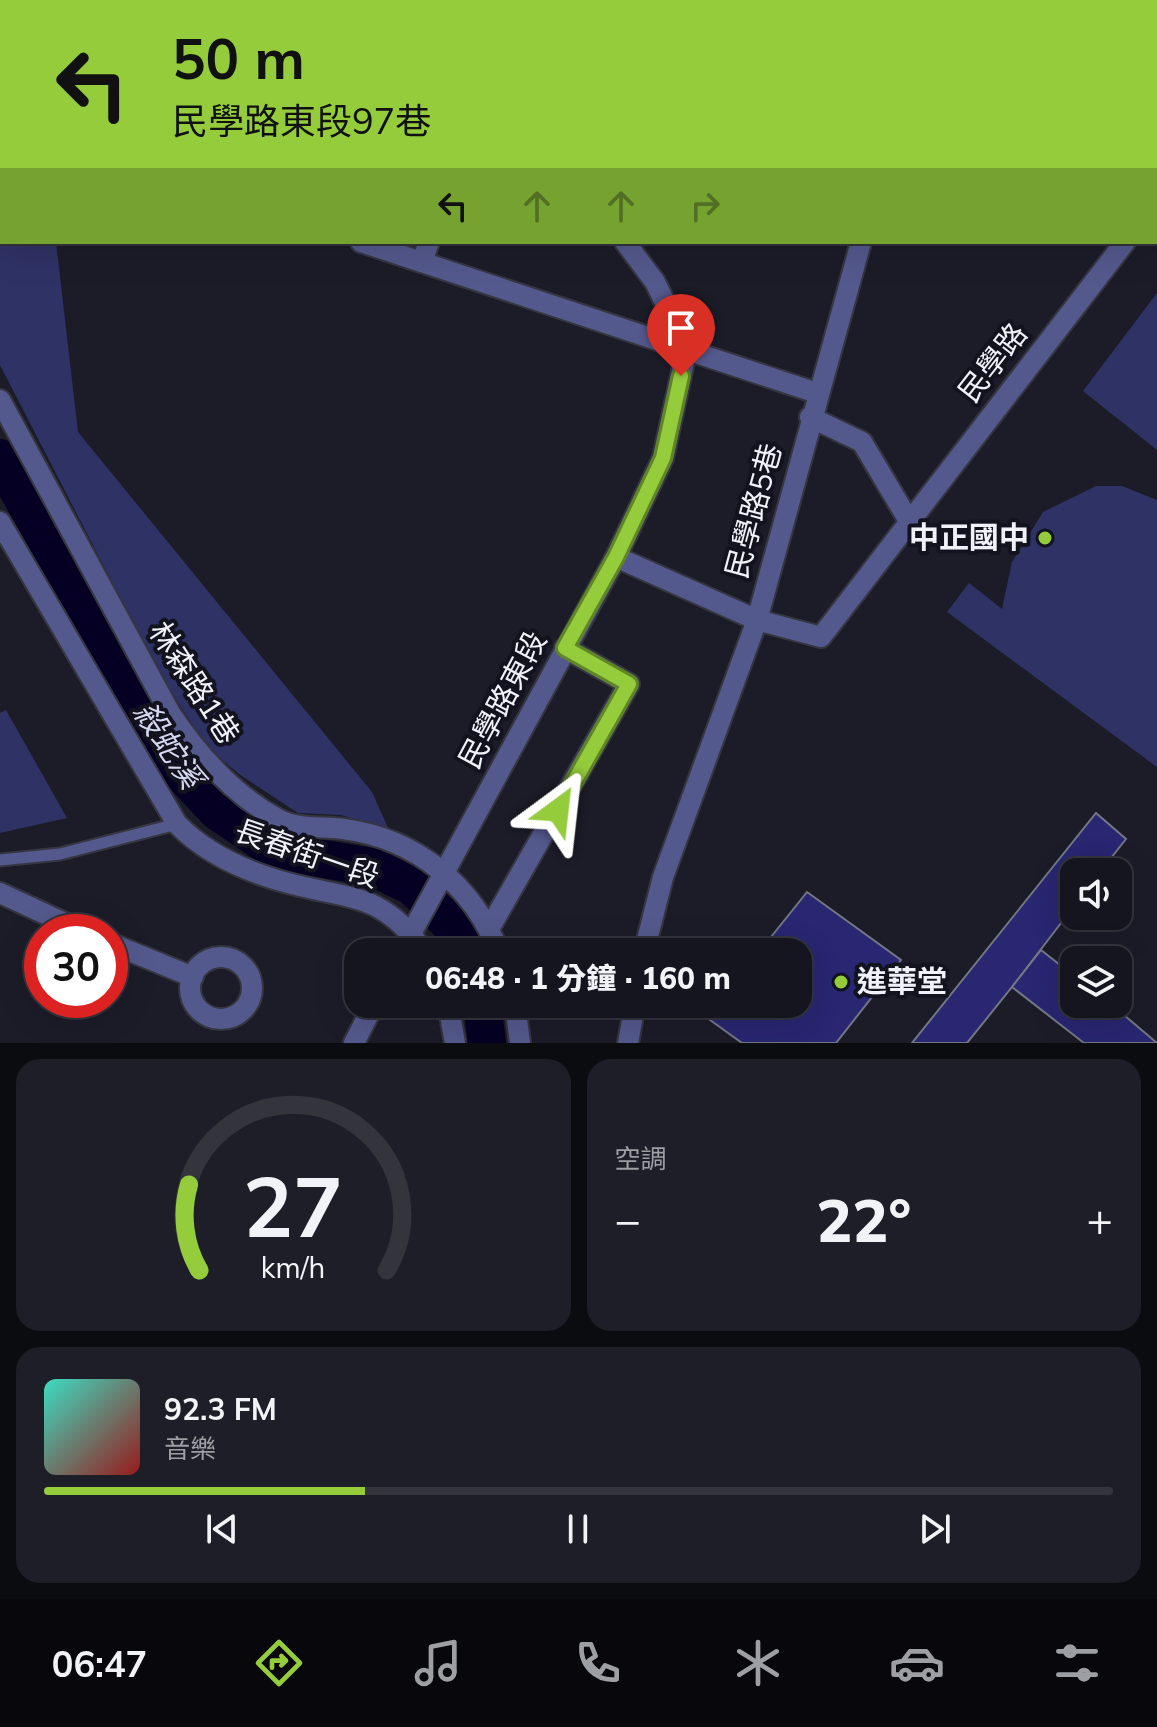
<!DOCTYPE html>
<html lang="zh-TW">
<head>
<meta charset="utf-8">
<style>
  :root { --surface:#14151e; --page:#1d1e27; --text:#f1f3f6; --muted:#9d9fa4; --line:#33343c; --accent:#94cc3c }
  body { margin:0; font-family:Mulish,"Noto Sans TC",sans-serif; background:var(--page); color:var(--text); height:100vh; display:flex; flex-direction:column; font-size:30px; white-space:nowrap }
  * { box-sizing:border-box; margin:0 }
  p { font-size:26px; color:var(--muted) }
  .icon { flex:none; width:44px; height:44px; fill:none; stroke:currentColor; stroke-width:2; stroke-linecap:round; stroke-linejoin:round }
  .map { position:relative; height:1043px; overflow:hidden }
  .drawer { display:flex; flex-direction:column; gap:16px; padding:16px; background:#0b0c10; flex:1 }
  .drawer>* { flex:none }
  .banner { position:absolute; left:0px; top:0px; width:1158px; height:244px; box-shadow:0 8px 32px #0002,0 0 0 2px var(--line); background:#94cc3c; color:#111; overflow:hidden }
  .controls { position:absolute; left:1060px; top:858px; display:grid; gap:16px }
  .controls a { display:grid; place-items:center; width:72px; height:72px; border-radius:16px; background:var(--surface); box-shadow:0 8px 32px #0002,0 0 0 2px var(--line); font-size:40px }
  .speed { position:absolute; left:24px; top:914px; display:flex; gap:16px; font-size:40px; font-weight:700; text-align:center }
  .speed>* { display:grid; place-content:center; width:104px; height:104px; border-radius:50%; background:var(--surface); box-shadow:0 8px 32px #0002,0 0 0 2px var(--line); line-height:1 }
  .speed .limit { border:12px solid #d22; background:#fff; color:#111 }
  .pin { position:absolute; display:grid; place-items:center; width:68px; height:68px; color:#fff; margin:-82px -34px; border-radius:50% 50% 50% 0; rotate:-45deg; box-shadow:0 0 8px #0007 }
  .pin .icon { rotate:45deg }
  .me { position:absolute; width:88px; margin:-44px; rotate:30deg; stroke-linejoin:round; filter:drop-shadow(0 0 6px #0008) }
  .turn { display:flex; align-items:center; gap:28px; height:168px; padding:0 40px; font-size:36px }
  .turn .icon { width:104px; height:104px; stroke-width:2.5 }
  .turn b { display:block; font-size:56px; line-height:68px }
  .lanes { display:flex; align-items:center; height:76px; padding:0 40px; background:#0003; justify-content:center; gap:40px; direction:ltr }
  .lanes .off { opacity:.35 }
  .big { font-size:60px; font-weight:800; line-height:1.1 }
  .drawer .card { flex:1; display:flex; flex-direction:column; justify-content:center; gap:12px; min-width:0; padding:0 28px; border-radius:24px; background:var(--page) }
  .drawer .dial { align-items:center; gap:0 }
  .dial svg { height:208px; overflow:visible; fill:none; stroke:var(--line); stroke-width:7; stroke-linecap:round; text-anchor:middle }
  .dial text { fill:var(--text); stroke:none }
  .song { display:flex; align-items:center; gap:24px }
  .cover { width:96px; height:96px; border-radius:12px; background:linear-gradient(135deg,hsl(170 70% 55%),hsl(0 70% 35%)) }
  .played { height:8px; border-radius:4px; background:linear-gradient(90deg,var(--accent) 30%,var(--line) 30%) }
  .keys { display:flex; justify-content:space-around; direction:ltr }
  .heat { display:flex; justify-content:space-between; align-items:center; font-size:44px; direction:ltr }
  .drawer .tiles { flex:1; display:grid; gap:16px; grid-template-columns:1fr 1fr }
  .card:last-child { grid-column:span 2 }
  .trip { position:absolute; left:344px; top:938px; width:468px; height:80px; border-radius:24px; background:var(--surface); box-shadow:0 8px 32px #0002,0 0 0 2px var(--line); font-weight:800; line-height:80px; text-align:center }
  .dock { display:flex; height:128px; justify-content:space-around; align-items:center; background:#08080c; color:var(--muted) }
  .dock .icon { width:56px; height:56px }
  .dock .active { color:var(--accent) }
  .dock b { font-size:36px; color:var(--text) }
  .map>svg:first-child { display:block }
  .green { fill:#2f3265 }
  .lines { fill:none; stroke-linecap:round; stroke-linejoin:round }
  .river { stroke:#050023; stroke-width:38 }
  .building { fill:#292672; stroke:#737685; stroke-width:2 }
  .service-casing { stroke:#353641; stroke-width:15 }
  .minor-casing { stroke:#353641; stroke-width:24 }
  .service { stroke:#54598d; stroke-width:11 }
  .minor { stroke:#54598d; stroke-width:20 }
  .route-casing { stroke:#608527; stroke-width:20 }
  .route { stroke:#94cc3c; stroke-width:14 }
  .poi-dot { fill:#94cc3c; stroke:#12131e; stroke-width:3 }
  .labels { text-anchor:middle; stroke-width:8; stroke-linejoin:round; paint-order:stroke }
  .street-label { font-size:30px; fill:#f0f2fa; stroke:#12131e }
  .poi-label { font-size:30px; font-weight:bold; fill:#f0f2fa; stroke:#12131e; text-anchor:end }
  .water-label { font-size:32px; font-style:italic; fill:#d5d8ef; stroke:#12131e }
</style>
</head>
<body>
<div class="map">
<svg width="1157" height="1043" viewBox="0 0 1157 1043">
  <rect width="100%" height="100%" fill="#1b1c28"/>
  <g class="green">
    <path d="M 0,148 L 2,242 L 56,242 L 78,432 L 372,792 L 388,828 L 340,815 L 298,813 L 239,774 L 208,748 L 160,675 L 0,365 Z"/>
    <path d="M 1157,293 L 1157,450 L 1083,391 Z"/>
    <path d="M 1096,486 L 1122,486 L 1157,500 L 1157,767 L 947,612 L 969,583 L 1002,609 L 1012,562 L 1043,512 Z"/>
    <path d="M 6,710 L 67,818 L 0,833 L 0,713 Z"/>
  </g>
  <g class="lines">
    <g class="river">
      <path d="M 0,458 L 173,764 L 217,811 L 276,851 L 372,867 L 412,886 L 458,932 L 465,952"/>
      <path d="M 482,1004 L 487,1043"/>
    </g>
  </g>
  <g class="building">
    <path d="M 1096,813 L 1126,839 L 1100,872 L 1074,872 L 1074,906 L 1012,987 L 967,1043 L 912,1043 Z"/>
    <path d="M 807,892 L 901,960 L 836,1043 L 742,1043 L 706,1017 L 717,1004 L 798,1004 L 798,952 L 759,952 Z"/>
    <path d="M 1041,950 L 1074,976 L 1074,1004 L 1111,1004 L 1157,1043 L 1084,1043 L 1012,987 Z"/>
  </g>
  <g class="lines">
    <defs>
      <path id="service" d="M 0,860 L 60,854 L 177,824"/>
      <g id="minor">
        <path d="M 465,0 L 466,2"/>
        <path d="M 1049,0 L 1050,2"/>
        <path d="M 30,2 L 31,0"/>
        <path d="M 79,2 L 80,0"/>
        <path d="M 220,2 L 221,0"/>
        <path d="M 364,2 L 364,0"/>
        <path d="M 587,2 L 587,0"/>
        <path d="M 785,2 L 787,0"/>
        <path d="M 937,2 L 938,0"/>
        <path d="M 0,81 L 2,77"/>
        <path d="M 1156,97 L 1157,98"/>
        <path d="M 0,134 L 2,135"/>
        <path d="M 1156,203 L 1157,201"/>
        <path d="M 361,242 L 817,393"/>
        <path d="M 625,242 L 655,282 L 687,348 L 663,458 L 616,557 L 757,620 L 821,637 L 1125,242"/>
        <path d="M 422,262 L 429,242"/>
        <path d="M 0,400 L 170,713 C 198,755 232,794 278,819 C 298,830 322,826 344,829 C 417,839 472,885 499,952"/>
        <path d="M 810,417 L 862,442 L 909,521"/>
        <path d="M 0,522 L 177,824 C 212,860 262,878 309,888 C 330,893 356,896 375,906 C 395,916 412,934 424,952"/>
        <path d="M 0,893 L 84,932"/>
        <path d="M 489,929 L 629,684 L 565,648"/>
        <path d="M 110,943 L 193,977"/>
        <path d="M 401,952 L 616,557"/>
        <path d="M 644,952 L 663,877 L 757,620 L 861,242"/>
        <circle cx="221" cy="988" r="31"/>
        <path d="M 448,1004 L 455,1043"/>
        <path d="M 515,1004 L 520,1043"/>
        <path d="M 354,1043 L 374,1004"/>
        <path d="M 628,1043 L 635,1004"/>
      </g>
    </defs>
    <use href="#service" class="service-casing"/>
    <use href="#minor" class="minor-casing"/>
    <use href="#service" class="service"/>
    <use href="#minor" class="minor"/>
  </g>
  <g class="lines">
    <defs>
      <path id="route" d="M 558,810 L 629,684 L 565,648 L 616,557 L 663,458 L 681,376"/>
    </defs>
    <use href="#route" class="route-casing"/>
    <use href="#route" class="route"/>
  </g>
  <g class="poi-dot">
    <circle cx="1045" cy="538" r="8"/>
    <circle cx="841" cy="982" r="8"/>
  </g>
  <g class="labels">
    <g class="street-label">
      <text transform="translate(993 363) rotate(-52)" y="10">民學路</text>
      <text transform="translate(754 511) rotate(-75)" y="10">民學路5巷</text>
      <text transform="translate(194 683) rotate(57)" y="10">林森路1巷</text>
      <text transform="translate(503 700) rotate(-62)" y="10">民學路東段</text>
      <text transform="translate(307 854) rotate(19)" y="10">長春街一段</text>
    </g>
    <g class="poi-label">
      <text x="1029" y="548">中正國中</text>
      <text x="857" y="992" text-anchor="start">進華堂</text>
    </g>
    <g class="water-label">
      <text transform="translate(168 745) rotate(56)" y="11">殺蛇溪</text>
    </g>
  </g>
</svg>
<div class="controls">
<a><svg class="icon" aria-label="sound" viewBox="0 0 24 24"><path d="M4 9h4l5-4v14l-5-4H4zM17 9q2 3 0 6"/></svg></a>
<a><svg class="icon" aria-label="layers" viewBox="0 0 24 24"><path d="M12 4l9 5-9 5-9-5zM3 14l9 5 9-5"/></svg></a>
</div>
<div class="speed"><div class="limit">30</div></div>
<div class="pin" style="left:681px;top:376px;background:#d93025"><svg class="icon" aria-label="arrive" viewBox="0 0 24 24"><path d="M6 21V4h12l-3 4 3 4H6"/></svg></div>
<svg class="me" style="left:558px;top:810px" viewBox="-20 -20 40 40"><path d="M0-17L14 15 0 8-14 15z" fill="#94cc3c" stroke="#fff" stroke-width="4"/></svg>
<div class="trip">06:48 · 1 分鐘 · 160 m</div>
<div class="banner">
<div class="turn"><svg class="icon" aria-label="left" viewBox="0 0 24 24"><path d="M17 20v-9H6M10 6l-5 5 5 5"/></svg><div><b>50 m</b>民學路東段97巷</div></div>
<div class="lanes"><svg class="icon" aria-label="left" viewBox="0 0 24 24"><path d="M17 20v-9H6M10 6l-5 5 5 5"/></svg><svg class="icon off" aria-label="ahead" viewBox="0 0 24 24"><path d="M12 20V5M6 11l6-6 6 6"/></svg><svg class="icon off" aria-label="ahead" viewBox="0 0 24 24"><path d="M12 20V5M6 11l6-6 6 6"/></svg><svg class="icon off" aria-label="right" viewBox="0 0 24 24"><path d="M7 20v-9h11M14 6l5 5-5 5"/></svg></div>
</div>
</div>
<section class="drawer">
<div class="tiles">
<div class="card dial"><svg viewBox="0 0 100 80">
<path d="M14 69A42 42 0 1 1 86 69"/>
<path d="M14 69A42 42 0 0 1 10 36" stroke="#94cc3c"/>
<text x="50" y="56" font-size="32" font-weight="700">27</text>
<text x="50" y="72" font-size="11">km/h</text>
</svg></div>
<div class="card"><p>空調</p>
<div class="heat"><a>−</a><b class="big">22°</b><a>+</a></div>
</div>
<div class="card">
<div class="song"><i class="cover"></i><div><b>92.3 FM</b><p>音樂</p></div></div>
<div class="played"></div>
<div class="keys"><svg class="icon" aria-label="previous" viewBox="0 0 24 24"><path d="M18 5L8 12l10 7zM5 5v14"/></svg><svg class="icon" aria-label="pause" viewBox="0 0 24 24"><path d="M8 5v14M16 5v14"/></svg><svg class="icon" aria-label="next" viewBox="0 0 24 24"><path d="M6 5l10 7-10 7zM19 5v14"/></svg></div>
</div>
</div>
</section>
<nav class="dock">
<b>06:47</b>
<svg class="icon active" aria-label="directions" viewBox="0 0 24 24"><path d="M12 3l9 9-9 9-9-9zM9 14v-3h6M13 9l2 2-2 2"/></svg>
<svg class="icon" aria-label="music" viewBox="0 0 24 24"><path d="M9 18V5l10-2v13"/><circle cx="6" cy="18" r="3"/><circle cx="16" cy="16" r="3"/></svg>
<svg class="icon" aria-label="phone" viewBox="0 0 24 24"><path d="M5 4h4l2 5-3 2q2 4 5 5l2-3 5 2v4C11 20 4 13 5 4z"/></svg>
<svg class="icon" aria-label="climate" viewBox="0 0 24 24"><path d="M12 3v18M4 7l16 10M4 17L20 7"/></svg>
<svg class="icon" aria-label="car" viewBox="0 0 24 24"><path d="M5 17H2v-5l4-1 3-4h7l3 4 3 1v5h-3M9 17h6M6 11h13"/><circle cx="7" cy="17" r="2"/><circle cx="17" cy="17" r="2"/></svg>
<svg class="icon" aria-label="filters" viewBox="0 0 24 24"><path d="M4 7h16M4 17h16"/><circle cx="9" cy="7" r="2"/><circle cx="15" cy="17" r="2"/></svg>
</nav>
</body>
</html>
